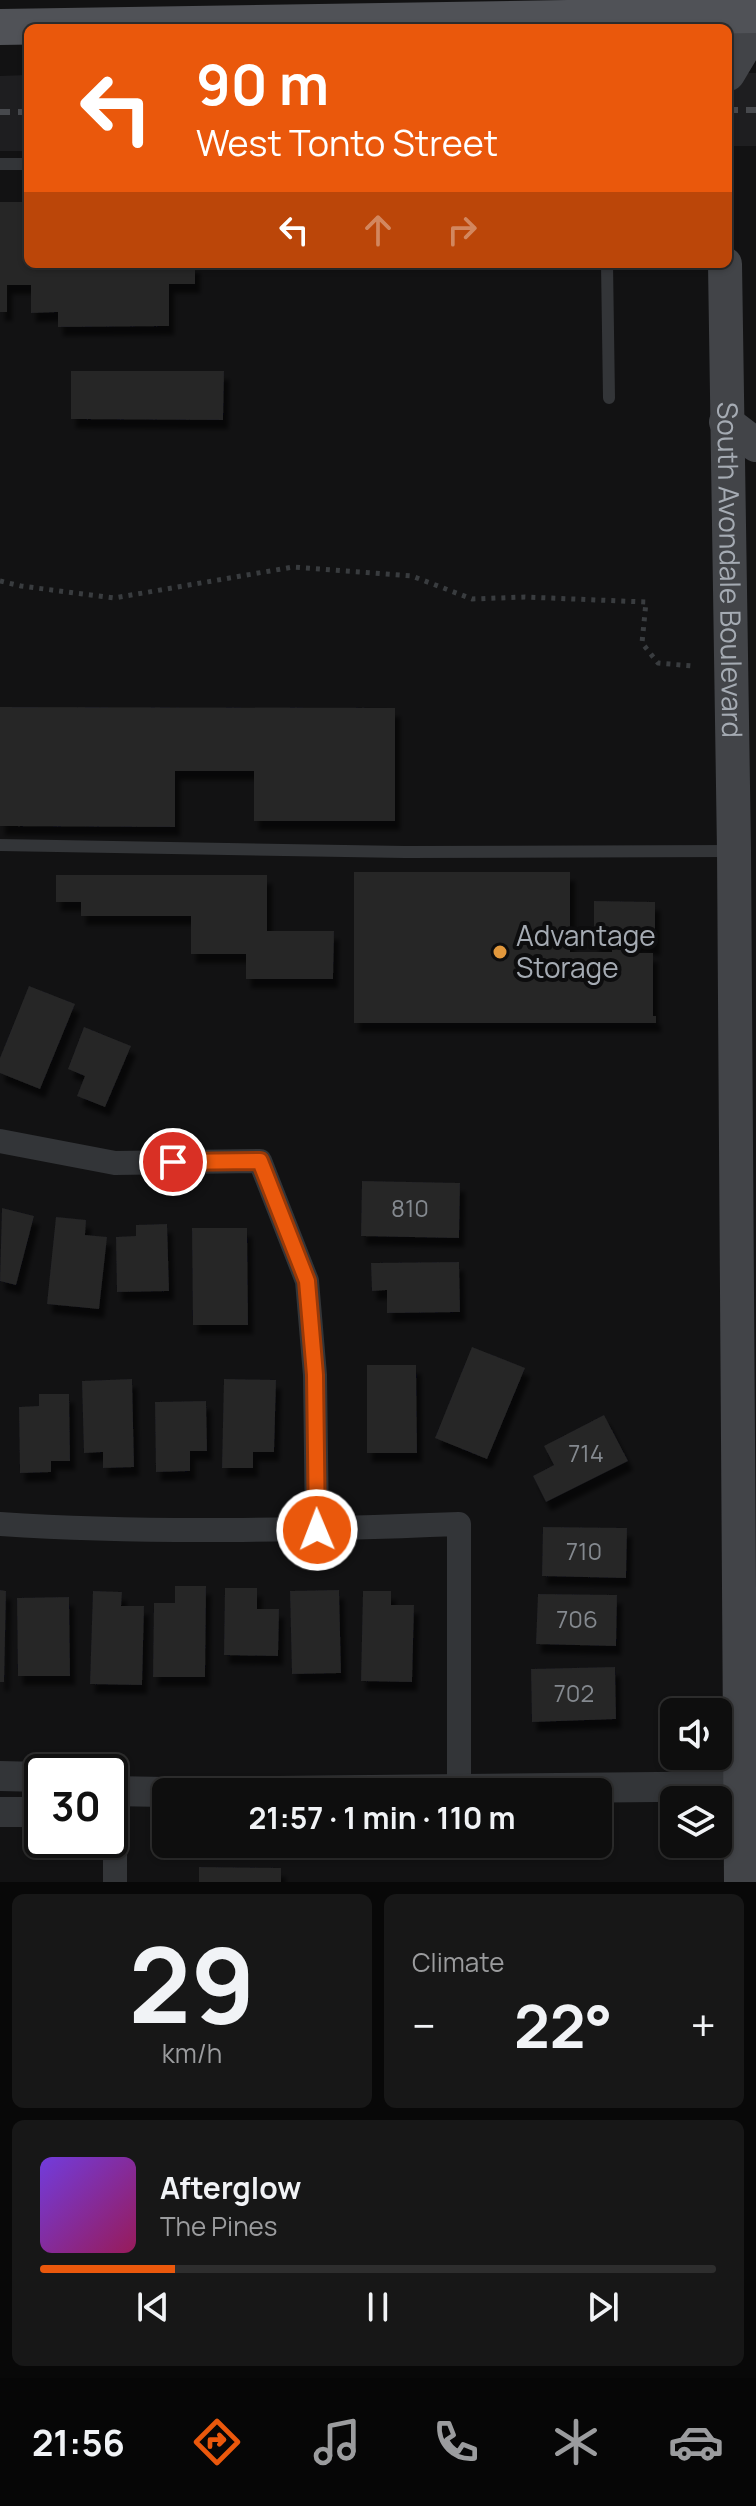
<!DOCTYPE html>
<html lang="en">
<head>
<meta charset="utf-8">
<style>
  :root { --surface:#0e0e0e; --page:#171717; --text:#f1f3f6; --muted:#9b9c9e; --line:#2e2e2e; --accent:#ea580c }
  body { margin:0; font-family:Manrope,sans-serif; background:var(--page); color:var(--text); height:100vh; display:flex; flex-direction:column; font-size:30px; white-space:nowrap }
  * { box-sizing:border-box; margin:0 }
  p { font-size:26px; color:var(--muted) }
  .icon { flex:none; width:44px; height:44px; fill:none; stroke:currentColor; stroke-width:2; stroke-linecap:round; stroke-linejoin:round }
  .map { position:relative; height:1882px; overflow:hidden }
  .panel { display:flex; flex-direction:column; gap:12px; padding:12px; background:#080808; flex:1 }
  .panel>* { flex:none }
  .hud { position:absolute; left:24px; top:24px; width:708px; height:244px; border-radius:12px; box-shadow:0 2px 6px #0004,0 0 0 2px var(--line); background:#ea580c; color:#fff; overflow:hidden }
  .tools { position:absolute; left:660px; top:1698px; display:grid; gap:16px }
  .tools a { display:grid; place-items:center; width:72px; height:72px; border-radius:12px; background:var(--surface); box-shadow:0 2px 6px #0004,0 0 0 2px var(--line); font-size:40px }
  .speed { position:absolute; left:24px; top:1754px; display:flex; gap:16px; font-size:40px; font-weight:700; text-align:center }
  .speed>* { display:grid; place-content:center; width:104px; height:104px; border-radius:50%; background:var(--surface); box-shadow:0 2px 6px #0004,0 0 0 2px var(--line); line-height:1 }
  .speed .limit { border:4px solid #111; border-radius:12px; background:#fff; color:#111 }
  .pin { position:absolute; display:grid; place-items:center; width:68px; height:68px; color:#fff; margin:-34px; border:4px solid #fff; border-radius:50%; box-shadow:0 2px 8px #0007 }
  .me { position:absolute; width:88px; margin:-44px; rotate:359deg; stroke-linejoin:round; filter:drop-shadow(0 0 6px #0008) }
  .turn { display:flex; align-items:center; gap:28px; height:168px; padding:0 40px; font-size:36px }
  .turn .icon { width:104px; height:104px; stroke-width:2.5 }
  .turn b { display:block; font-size:56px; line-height:68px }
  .lanes { display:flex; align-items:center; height:76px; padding:0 40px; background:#0003; justify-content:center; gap:40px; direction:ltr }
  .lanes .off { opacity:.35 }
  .big { font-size:60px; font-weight:700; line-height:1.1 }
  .panel .widget { flex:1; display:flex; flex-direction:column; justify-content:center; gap:12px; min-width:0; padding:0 28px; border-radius:12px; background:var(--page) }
  .panel .dial { align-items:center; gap:0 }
  .dial b { font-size:104px; line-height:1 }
  .song { display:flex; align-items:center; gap:24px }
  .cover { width:96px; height:96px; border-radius:12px; background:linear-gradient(135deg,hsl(260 70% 55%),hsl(330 70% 35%)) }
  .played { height:8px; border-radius:4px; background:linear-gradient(90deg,var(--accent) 20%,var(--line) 20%) }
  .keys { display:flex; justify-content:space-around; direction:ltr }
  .heat { display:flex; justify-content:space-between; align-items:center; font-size:44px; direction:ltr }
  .panel .tiles { flex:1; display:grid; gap:12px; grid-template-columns:1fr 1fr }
  .widget:last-child { grid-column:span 2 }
  .trip { position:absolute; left:152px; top:1778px; width:460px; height:80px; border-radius:12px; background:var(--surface); box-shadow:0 2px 6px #0004,0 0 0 2px var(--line); font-weight:700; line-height:80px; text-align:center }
  .dock { display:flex; height:128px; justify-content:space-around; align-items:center; background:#060606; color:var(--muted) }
  .dock .icon { width:56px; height:56px }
  .dock .on { color:var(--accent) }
  .dock b { font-size:36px; color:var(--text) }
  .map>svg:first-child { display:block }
  .built { fill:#1e1e20 }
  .building { fill:#252527; filter:url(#shadow) }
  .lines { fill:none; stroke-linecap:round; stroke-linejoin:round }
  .path { stroke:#393c3f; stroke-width:5; stroke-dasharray:4 6; stroke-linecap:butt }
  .service { stroke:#333538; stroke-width:12 }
  .minor { stroke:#333538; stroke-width:24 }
  .tertiary { stroke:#333538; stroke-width:30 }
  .secondary { stroke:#424448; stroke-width:34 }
  .primary { stroke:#505257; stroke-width:36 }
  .rail { stroke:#47494d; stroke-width:6; stroke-dasharray:10 8; stroke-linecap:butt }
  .route-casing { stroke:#983908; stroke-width:20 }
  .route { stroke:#ea580c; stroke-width:14 }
  .poi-dot { fill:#e2983c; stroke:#0d0d0e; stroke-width:3 }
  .labels { text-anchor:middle; stroke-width:8; stroke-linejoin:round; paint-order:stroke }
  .number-label { font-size:24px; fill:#84898f }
  .street-label { font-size:28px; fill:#a5abb3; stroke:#0d0d0e }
  .poi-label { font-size:28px; fill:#a5abb3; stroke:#0d0d0e; text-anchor:start }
</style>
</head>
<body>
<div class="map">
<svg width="756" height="1882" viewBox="0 0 756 1882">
  <defs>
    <filter id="shadow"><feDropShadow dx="5" dy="9" stdDeviation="2" flood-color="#0009"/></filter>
  </defs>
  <rect width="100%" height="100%" fill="#121213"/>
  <g class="built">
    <rect x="728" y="73" width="28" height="73"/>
    <path d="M 28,75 L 28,151 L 0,151 L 0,76 Z"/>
  </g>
  <g class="building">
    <path d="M 0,202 L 28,202 L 28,264 L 195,264 L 195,284 L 169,284 L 169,326 L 58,327 L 58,312 L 31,313 L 31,285 L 7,285 L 7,312 L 0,312 Z"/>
    <path d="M 71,371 L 224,371 L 223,420 L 71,419 Z"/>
    <path d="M 0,707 L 395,708 L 395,821 L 254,821 L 254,771 L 175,771 L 175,827 L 0,826 Z"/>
    <path d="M 354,872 L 570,872 L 570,952 L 612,952 L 612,945 L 594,945 L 594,901 L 655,902 L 655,947 L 636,943 L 636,953 L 653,953 L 653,1016 L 656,1016 L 656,1023 L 354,1023 Z"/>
    <path d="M 56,875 L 267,875 L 267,931 L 334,931 L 333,979 L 246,979 L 246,954 L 191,954 L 191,916 L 81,916 L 81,902 L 56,902 Z"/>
    <path d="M 29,986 L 75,1004 L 40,1089 L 0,1073 L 0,1058 Z"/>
    <path d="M 84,1027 L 131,1046 L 105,1107 L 77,1096 L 85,1076 L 68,1069 Z"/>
    <path d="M 362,1181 L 460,1183 L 459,1238 L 361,1236 Z"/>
    <path d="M 2,1208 L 34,1216 L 16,1285 L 0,1281 Z"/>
    <path d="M 56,1217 L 86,1220 L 85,1235 L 107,1237 L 99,1309 L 47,1304 Z"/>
    <path d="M 167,1224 L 169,1291 L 117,1292 L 116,1237 L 136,1236 L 136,1225 Z"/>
    <path d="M 192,1228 L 247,1228 L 248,1325 L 193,1325 Z"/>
    <path d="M 459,1262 L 460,1312 L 387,1313 L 387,1290 L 372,1291 L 371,1263 Z"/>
    <path d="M 472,1347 L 525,1368 L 487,1459 L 435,1438 Z"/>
    <path d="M 367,1365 L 416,1365 L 417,1453 L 367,1453 Z"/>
    <path d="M 132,1379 L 134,1467 L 103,1468 L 103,1452 L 84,1453 L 82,1381 Z"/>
    <path d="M 224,1379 L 276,1380 L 274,1452 L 253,1452 L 253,1468 L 222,1468 Z"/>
    <path d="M 39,1394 L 69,1394 L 70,1461 L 51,1461 L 51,1472 L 20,1473 L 19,1407 L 39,1406 Z"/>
    <path d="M 206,1401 L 207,1451 L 190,1451 L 190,1471 L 156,1472 L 155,1402 Z"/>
    <path d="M 604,1415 L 628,1461 L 546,1502 L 533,1476 L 554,1465 L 544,1446 Z"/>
    <path d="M 543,1527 L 627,1528 L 626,1578 L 542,1576 Z"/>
    <path d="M 175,1586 L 206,1586 L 205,1677 L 153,1677 L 154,1603 L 175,1603 Z"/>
    <path d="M 225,1588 L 257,1588 L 257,1609 L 279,1609 L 278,1656 L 224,1655 Z"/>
    <path d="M 0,1590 L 6,1591 L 4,1682 L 0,1682 Z"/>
    <path d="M 339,1590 L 341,1673 L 292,1674 L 290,1591 Z"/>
    <path d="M 93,1591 L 122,1592 L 121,1606 L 144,1606 L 142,1685 L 90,1684 Z"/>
    <path d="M 363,1591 L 391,1591 L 391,1605 L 414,1605 L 412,1682 L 361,1681 Z"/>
    <path d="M 538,1594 L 617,1595 L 616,1646 L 536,1644 Z"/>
    <path d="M 69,1597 L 70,1676 L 18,1676 L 17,1598 Z"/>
    <path d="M 615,1667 L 616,1719 L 532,1722 L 531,1669 Z"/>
    <path d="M 199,1867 L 281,1868 L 281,1882 L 199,1882 Z"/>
  </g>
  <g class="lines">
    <path class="path" d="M 0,581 L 21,586 L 114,598 L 293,567 L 412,576 L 472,599 L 525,597 L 646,602 L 642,643 L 658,663 L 692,666"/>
    <g class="service">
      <path d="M 0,164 L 28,164"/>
      <path d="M 607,264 L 609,398"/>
      <path d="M 0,845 L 405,852 L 733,851"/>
    </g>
    <g class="minor">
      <path d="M 0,1141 L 115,1163 L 260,1161 L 307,1281 L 315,1375 L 317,1530"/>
      <path d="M 0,1524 C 153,1534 306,1530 459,1524 L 459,1789"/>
      <path d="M 115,1793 L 115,1882"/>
    </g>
    <g class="tertiary">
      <path d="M 0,1776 L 42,1777"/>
      <path d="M 110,1791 L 166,1792"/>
      <path d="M 169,1792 L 756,1786"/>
      <path d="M 0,1812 L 42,1812"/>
    </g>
    <g class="secondary">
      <path d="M 728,74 L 756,27"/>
      <path id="s1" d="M 725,264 L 734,851 L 741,1882"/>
      <path d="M 726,422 L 756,445"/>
    </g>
    <path class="primary" d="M 0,27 L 756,15"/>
    <g class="rail">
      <path d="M 728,110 L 756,110"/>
      <path d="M 0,112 L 28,112"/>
    </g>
  </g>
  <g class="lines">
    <defs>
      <path id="route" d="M 173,1162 L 260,1161 L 307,1281 L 315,1375 L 317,1530"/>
    </defs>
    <use href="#route" class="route-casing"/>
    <use href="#route" class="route"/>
  </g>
  <circle class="poi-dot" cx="500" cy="952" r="8"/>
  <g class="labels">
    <g class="number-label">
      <text x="410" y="1217">810</text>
      <text x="586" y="1462">714</text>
      <text x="584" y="1560">710</text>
      <text x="577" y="1628">706</text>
      <text x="574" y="1702">702</text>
    </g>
    <g class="street-label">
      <text dy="10" stroke="none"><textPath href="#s1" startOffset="306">South Avondale Boulevard</textPath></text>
    </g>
    <g class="poi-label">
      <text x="516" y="946">Advantage<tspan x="516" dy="32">Storage</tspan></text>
    </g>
  </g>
</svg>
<div class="tools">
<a><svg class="icon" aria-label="sound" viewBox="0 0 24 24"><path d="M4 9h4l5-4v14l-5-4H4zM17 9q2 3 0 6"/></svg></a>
<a><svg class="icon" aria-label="layers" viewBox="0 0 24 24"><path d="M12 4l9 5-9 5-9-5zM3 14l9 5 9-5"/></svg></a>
</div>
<div class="speed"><div class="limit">30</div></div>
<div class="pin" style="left:173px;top:1162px;background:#d93025"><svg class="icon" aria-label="arrive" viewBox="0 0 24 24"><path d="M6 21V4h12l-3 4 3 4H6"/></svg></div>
<svg class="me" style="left:317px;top:1530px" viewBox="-20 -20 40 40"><circle r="17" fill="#ea580c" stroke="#fff" stroke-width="3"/><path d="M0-11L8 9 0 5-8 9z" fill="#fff"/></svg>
<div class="trip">21:57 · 1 min · 110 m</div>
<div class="hud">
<div class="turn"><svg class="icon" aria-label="left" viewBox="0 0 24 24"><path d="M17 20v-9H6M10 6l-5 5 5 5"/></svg><div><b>90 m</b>West Tonto Street</div></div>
<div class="lanes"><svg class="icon" aria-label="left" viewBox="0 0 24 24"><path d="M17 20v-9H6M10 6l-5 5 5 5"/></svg><svg class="icon off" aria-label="ahead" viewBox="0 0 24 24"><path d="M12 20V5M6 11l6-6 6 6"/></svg><svg class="icon off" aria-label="right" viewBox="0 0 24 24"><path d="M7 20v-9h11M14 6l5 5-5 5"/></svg></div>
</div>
</div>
<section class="panel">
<div class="tiles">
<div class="widget dial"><b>29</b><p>km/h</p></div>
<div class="widget"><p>Climate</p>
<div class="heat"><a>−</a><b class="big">22°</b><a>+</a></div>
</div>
<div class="widget">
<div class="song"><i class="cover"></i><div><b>Afterglow</b><p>The Pines</p></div></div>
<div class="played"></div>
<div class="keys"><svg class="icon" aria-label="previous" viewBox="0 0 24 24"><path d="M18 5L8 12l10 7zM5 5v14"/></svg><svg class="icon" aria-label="pause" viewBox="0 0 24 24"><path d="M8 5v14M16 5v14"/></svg><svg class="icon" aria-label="next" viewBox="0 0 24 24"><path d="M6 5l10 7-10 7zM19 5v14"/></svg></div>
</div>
</div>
</section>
<nav class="dock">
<b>21:56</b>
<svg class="icon on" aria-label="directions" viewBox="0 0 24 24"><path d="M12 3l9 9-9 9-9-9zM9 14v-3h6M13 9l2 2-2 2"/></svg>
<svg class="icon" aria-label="music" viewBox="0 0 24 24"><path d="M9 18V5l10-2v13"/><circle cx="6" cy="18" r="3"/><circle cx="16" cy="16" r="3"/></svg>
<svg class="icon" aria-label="phone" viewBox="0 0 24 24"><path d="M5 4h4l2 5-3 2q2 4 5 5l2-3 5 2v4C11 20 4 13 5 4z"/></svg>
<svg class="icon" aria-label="climate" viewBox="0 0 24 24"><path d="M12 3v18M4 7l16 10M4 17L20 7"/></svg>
<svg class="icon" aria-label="car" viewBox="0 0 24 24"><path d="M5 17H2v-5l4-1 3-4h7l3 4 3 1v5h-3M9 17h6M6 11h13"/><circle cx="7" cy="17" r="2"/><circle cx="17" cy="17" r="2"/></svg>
</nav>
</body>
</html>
